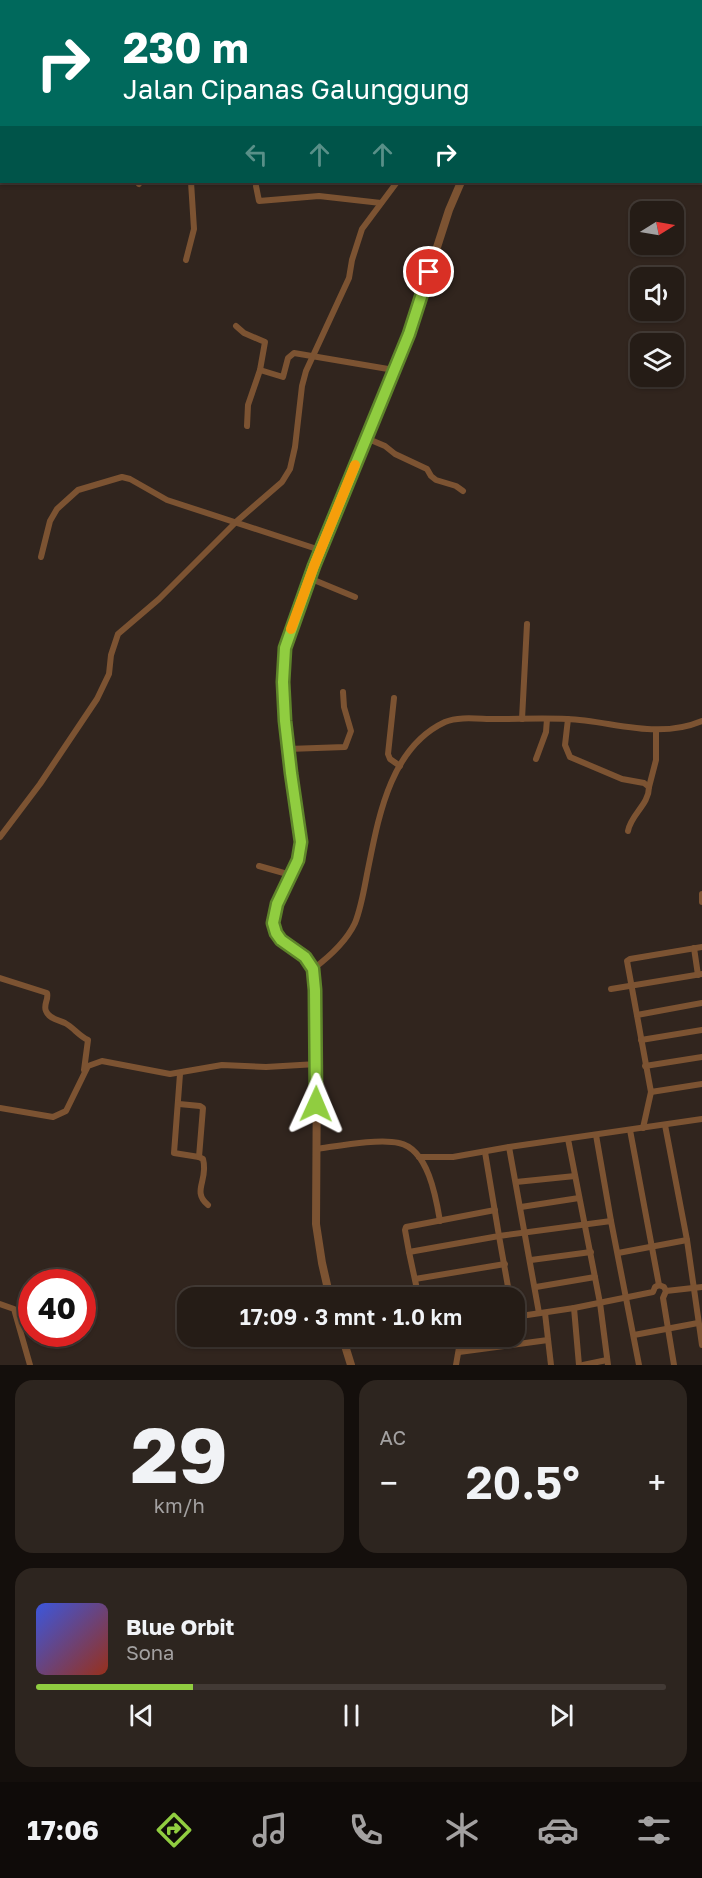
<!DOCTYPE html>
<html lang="id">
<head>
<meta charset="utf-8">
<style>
  :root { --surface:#251c16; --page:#2d251f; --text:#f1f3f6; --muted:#a3a1a1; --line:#423a35; --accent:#90cd40 }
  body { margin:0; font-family:"Golos Text",sans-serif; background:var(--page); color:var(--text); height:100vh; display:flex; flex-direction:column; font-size:22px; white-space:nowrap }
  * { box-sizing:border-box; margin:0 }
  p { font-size:20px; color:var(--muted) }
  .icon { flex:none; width:33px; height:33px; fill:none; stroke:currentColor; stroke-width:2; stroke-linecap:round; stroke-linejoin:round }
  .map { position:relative; height:1365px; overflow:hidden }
  .drawer { display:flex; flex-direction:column; gap:15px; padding:15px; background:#140f0c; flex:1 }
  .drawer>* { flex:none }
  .top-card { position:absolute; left:0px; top:0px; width:702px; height:183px; box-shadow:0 2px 4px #0004,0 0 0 2px var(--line); background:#00695c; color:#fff; overflow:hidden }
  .needle { width:39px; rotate:79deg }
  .tools { position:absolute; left:630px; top:201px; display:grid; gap:12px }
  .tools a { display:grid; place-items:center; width:54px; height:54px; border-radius:12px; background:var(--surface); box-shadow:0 2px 4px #0004,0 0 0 2px var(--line); font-size:30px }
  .speed { position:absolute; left:18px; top:1269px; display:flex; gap:12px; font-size:30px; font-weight:700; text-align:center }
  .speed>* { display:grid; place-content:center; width:78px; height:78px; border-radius:50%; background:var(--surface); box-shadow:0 2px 4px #0004,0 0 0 2px var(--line); line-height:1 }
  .speed .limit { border:9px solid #d22; background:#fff; color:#111 }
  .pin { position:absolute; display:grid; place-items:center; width:51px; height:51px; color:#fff; margin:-26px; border:3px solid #fff; border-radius:50%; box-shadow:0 2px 6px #0007 }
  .me { position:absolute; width:66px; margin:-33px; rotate:1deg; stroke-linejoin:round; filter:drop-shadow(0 0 4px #0008) }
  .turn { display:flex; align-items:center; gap:21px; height:126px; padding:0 24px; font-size:27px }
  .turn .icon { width:78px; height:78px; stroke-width:2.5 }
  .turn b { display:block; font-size:42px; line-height:51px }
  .lanes { display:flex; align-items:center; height:57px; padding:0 24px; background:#0003; justify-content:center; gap:30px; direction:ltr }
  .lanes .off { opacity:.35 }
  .big { font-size:45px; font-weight:600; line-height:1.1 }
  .drawer .tile { flex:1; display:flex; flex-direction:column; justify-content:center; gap:9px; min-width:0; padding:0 21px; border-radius:18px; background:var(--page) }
  .drawer .dial { align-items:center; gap:0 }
  .dial b { font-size:78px; line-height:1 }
  .song { display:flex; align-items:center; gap:18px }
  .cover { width:72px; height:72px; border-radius:9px; background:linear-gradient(135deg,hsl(230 70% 55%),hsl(10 70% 35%)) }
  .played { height:6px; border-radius:3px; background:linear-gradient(90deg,var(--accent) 25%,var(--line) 25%) }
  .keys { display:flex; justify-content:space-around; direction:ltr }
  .heat { display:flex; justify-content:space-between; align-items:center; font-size:33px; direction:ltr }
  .drawer .tiles { flex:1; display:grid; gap:15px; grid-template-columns:1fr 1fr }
  .tile:last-child { grid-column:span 2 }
  .trip { position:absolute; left:177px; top:1287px; width:348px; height:60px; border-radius:18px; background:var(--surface); box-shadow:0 2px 4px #0004,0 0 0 2px var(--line); font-weight:600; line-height:60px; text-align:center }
  .tab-bar { display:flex; height:96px; justify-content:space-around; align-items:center; background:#0f0b09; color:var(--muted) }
  .tab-bar .icon { width:42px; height:42px }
  .tab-bar .on { color:var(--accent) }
  .tab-bar b { font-size:27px; color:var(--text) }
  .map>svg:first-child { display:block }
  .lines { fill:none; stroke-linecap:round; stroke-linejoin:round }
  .minor { stroke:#7c5332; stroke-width:6 }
  .tertiary { stroke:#7c5332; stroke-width:8 }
  .route-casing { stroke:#5e852a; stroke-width:15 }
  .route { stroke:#90cd40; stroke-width:10 }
  .slow { stroke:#f59e0b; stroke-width:10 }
</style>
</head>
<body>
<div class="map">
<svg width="702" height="1365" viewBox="0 0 702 1365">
  <rect width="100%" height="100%" fill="#31251e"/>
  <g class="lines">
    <g class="minor">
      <path d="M 259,2 L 262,0"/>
      <path d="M 570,2 L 571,0"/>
      <path d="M 0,95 L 2,94"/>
      <path d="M 139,184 L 140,182"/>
      <path d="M 256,186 L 259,201 L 319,196 L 381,203"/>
      <path d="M 186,260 L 194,229 L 191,182"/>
      <path d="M 236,326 L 244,333 L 265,342 L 260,370"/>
      <path d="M 247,426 L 248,405 L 260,370 L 283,377 L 288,358 L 294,353 L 394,370"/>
      <path d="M 366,438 L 385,446 L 395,454 L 427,469 L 431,476 L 436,480 L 456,486 L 463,491"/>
      <path d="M 41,557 L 50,521 L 57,509 L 78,490 L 122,477 L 130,479 L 167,500 L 320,550"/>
      <path d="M 309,578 L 355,597"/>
      <path d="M 394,698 L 388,754 L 390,759 L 400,766"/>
      <path d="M 522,719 L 527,624"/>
      <path d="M 568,719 L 565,745 L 570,757 L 622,779 L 644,783 L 649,787 C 649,805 631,814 628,831"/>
      <path d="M 288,749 L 345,747 L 351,731 L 344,707 L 343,692"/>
      <path d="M 536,759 L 546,732 L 547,719"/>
      <path d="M 649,787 L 656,760 L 656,730"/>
      <path d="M 0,837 L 40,784 L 97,699 L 109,674 L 111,655 L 118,634 L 159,599 L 237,521 L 282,482 L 290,469 L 295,447 L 302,386 L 306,371 L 349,278 L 352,260 L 362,229 L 397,182"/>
      <path d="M 259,866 L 291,875"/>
      <path d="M 702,894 L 702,902"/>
      <path d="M 702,947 L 630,959 L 627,961 L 651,1092 L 702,1084"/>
      <path d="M 694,948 L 698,975"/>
      <path d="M 313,969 C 329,957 346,942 355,923 C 361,908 364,890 367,874 C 378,820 389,748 445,722 C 459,716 479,719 495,719 C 519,719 543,718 567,719 C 613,721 657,740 702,721"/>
      <path d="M 0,978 L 47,993 C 49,999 43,1005 46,1011 C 49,1019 59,1020 65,1023 C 74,1028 78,1035 88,1040 L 84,1070"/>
      <path d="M 611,989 L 702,974"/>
      <path d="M 637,1015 L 702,1003"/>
      <path d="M 641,1040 L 702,1030"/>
      <path d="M 645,1066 L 702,1057"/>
      <path d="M 180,1074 L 174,1153 L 199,1157"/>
      <path d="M 179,1104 L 200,1106 L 203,1108 L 199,1157 L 203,1159 C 209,1180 191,1191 208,1205"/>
      <path d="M 0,1108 L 53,1117 L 66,1111 L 88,1066 L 102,1061 L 170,1074 L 222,1065 L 266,1067 L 317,1064"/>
      <path d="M 665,1125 L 687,1240 L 702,1345"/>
      <path d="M 643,1128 L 651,1092"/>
      <path d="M 630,1130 L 659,1285"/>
      <path d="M 596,1135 L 611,1221"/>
      <path d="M 568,1139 L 600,1303 L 608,1365"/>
      <path d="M 509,1147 L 539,1313"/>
      <path d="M 316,1149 C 338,1146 379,1138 399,1143 C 428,1149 436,1197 440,1221"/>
      <path d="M 419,1157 L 453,1157 L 509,1147 L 702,1119"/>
      <path d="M 516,1182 L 575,1176"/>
      <path d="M 521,1207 L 579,1198"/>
      <path d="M 409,1252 L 405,1230 L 406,1227 L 495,1210"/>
      <path d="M 618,1253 L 687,1240"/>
      <path d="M 531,1260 L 591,1252"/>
      <path d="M 415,1279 L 505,1264"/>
      <path d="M 536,1287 L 595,1277"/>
      <path d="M 666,1291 L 702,1287"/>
      <path d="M 420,1298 L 418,1294 L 409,1252 L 499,1236 L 485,1152"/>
      <path d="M 465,1298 L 509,1291"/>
      <path d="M 510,1298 L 499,1236 L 611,1221 L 639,1365"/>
      <path d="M 0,1304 L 14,1309 L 30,1365"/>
      <path d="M 574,1308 L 579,1365"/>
      <path d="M 545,1313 L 551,1365"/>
      <path d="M 514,1317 L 574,1308 L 653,1292 L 655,1287 L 659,1285 L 664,1287 L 666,1291 L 663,1298 L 674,1365"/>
      <path d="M 634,1335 L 698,1323"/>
      <path d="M 459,1352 L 548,1340"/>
      <path d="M 456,1365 L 461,1336"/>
      <path d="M 583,1365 L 607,1360"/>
    </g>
    <g class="tertiary">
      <path d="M 502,2 L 502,0"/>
      <path d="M 330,1298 L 322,1263 L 316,1224 L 317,1064 L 313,969 C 306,952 285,949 276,934 C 264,913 291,881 298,860 C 300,855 300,848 301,842 L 285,721 L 283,682 L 285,648 L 314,566 L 409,334 L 449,210 L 461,182"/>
      <path d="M 342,1336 L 351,1365"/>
    </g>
  </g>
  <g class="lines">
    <defs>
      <path id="route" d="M 316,1104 L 315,990 L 313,969 L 305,957 L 281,940 L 276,933 L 273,923 L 277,904 L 298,860 L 301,842 L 291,773 L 285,721 L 283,682 L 285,648 L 314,566 L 409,334 L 429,272"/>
    </defs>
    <use href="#route" class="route-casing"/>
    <use href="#route" class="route"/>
    <path class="slow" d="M 291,629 L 314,566 L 355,465"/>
  </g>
</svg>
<div class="tools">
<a><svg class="needle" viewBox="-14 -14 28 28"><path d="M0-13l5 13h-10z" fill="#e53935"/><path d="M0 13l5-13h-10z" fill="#a3a1a1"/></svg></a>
<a><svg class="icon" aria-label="sound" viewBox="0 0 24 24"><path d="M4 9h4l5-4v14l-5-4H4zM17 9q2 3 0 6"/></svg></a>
<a><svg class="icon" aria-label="layers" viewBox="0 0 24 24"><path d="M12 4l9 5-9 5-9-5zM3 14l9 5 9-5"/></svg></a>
</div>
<div class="speed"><div class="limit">40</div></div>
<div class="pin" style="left:429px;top:272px;background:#d93025"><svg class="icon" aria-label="arrive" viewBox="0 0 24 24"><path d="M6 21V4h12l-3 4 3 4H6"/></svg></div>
<svg class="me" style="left:316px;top:1104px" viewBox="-20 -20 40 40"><path d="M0-17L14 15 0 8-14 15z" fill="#90cd40" stroke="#fff" stroke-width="4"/></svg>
<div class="trip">17:09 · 3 mnt · 1.0 km</div>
<div class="top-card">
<div class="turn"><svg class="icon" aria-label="right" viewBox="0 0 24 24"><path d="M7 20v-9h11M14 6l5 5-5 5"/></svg><div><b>230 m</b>Jalan Cipanas Galunggung</div></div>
<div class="lanes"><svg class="icon off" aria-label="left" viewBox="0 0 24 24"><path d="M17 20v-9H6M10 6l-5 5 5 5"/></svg><svg class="icon off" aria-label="ahead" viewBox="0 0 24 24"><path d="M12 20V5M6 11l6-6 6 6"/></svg><svg class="icon off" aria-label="ahead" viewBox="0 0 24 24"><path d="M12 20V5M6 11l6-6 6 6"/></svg><svg class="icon" aria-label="right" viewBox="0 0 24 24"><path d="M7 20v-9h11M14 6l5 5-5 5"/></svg></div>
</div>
</div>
<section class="drawer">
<div class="tiles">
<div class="tile dial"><b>29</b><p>km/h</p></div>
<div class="tile"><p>AC</p>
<div class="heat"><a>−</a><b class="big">20.5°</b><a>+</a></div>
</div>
<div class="tile">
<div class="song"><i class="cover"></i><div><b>Blue Orbit</b><p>Sona</p></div></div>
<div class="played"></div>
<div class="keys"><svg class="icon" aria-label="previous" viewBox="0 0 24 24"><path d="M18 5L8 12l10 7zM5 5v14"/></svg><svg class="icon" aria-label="pause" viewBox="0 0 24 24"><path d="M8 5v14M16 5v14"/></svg><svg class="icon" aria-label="next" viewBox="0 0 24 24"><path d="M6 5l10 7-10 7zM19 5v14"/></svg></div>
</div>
</div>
</section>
<nav class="tab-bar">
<b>17:06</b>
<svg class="icon on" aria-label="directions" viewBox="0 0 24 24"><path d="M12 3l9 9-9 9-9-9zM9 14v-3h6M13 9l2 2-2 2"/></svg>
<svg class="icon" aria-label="music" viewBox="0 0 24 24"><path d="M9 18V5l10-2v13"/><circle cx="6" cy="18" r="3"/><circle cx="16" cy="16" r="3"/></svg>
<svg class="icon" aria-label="phone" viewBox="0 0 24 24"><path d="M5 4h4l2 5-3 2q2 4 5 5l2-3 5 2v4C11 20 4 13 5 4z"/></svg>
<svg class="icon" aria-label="climate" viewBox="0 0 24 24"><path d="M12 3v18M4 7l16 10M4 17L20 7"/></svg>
<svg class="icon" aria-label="car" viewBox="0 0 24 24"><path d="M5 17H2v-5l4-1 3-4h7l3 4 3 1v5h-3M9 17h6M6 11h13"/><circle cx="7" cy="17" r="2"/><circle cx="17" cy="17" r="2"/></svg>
<svg class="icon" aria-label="filters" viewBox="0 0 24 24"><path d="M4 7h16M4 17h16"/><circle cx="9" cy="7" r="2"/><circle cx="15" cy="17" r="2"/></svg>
</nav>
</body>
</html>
